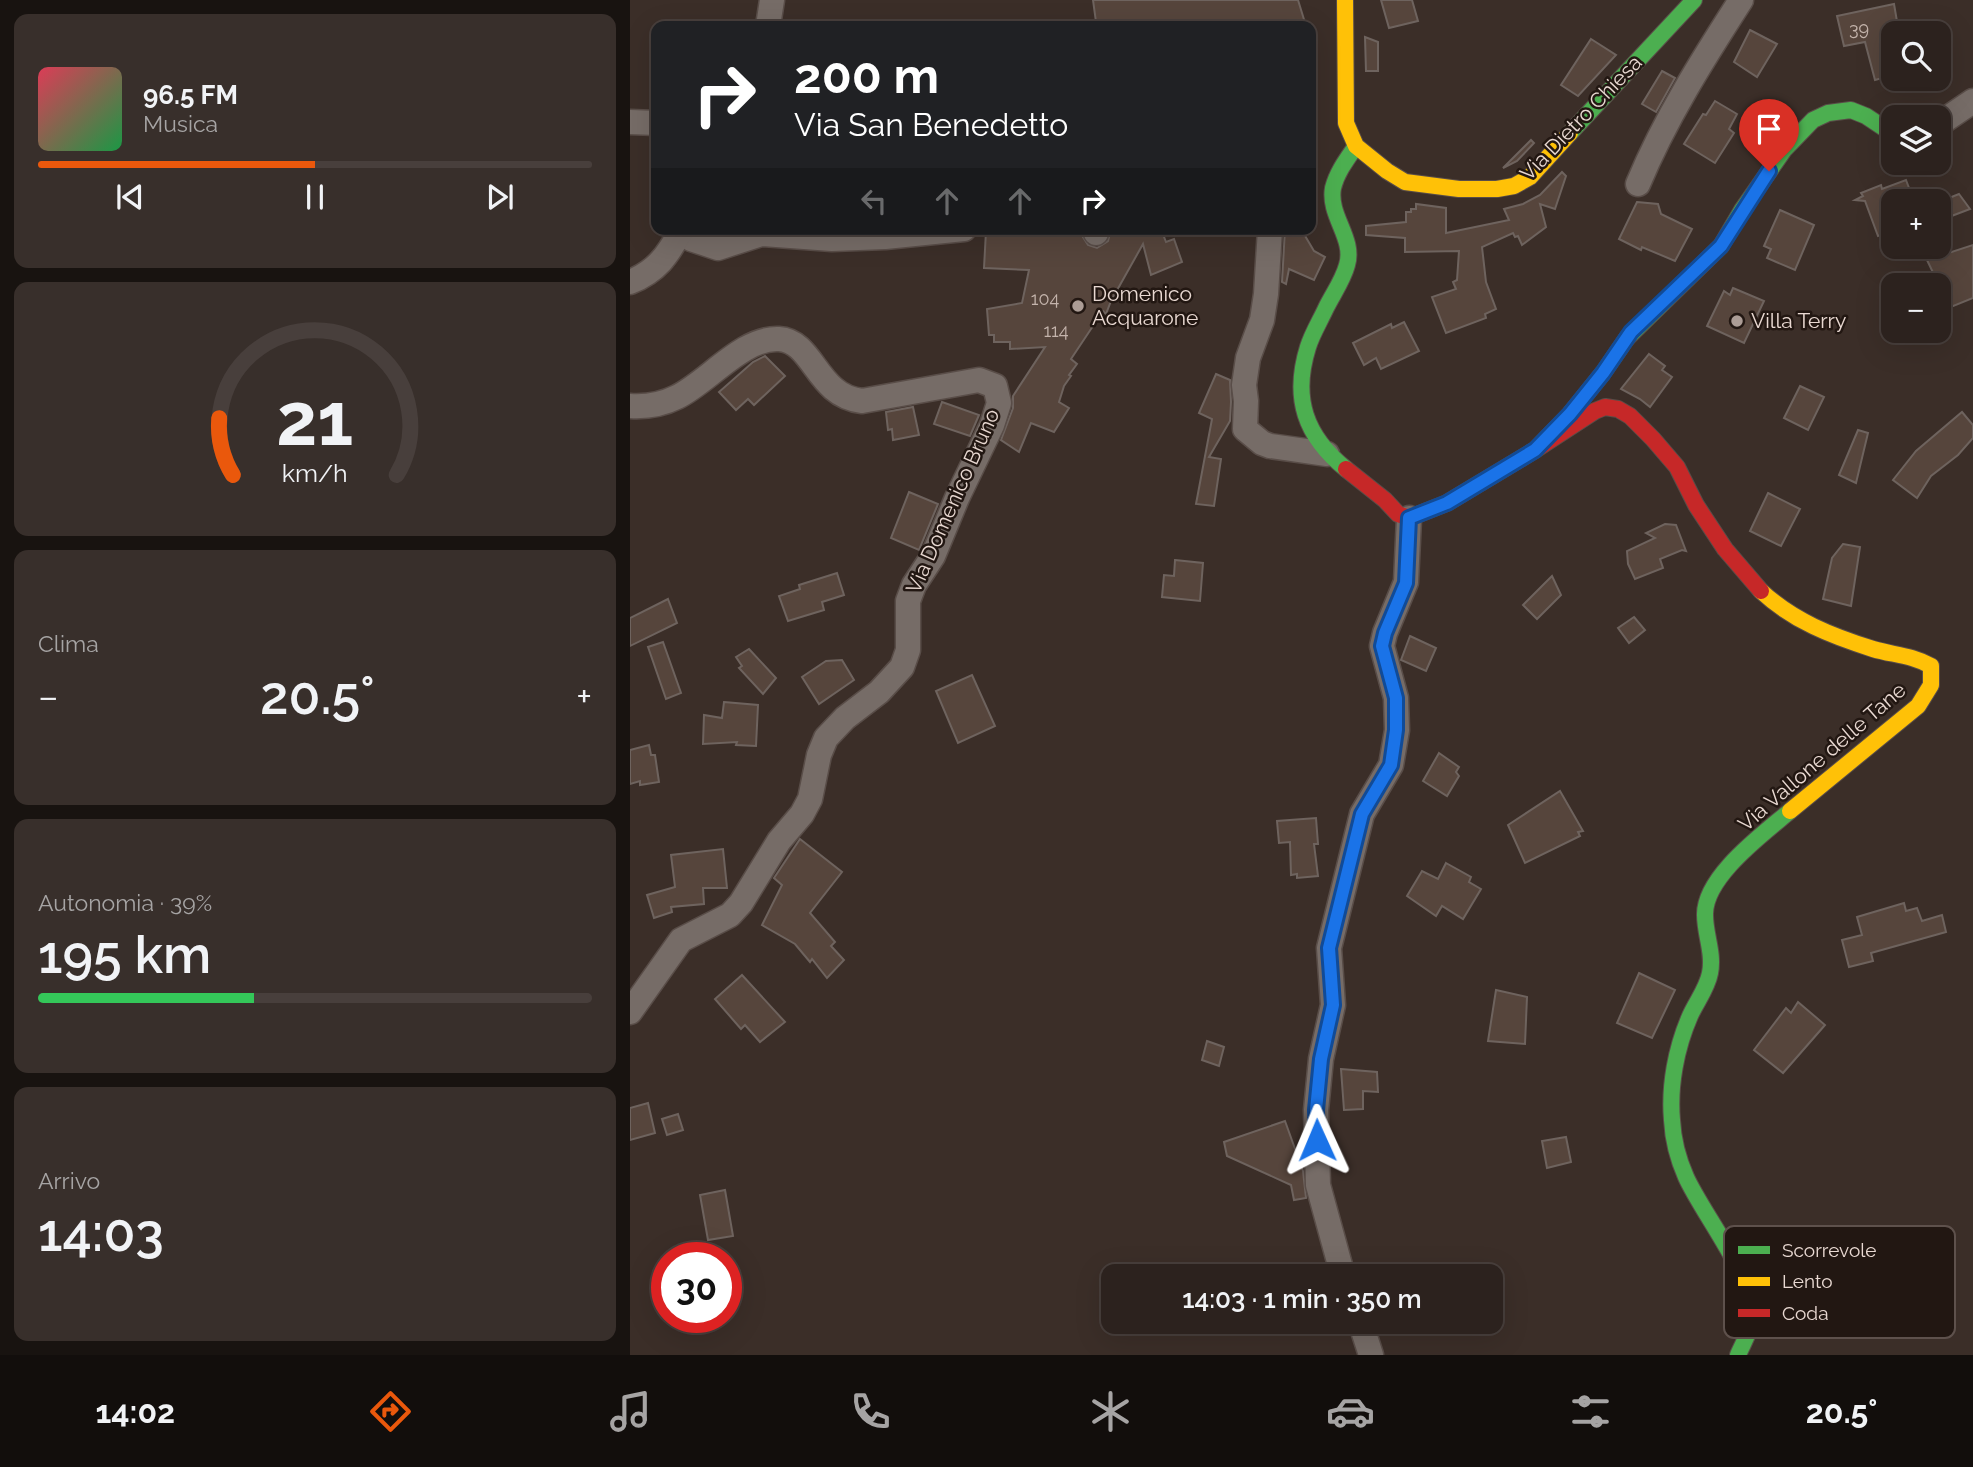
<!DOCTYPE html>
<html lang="it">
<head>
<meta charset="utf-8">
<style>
  :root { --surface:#2c221e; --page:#382f2b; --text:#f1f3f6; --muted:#a6a4a4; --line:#483f3c; --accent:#ea580c }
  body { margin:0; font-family:Raleway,sans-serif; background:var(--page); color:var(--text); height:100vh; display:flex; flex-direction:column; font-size:26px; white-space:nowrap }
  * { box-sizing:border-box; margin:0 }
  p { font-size:23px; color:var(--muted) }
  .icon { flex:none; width:38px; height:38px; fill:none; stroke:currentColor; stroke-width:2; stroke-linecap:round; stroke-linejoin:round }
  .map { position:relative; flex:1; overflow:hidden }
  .sheet { display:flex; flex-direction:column; gap:14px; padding:14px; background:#181310; width:630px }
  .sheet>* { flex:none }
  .banner { position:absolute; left:21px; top:21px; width:665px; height:214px; border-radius:14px; box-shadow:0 7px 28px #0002,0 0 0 2px var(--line); background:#202124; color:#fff; overflow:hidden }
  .buttons { position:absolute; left:1251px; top:21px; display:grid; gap:14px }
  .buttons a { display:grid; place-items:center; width:70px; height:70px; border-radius:14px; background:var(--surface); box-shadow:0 7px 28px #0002,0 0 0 2px var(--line); font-size:35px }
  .speed { position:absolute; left:21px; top:1242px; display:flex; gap:14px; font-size:35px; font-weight:700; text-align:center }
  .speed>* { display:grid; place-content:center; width:91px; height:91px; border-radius:50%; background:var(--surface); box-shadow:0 7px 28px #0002,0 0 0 2px var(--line); line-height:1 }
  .speed .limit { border:10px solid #d22; background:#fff; color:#111 }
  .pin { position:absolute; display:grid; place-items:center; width:60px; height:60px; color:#fff; margin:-72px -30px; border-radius:50% 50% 50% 0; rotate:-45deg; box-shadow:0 0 7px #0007 }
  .pin .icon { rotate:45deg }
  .me { position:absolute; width:77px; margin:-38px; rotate:359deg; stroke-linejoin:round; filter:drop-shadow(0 0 5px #0008) }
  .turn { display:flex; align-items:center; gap:24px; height:147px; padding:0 28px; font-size:32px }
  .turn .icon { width:91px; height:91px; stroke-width:2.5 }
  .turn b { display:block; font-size:49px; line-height:60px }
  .lanes { display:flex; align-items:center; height:66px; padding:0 28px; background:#0003; justify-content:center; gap:35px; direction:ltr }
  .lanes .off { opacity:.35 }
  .big { font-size:52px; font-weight:600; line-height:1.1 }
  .sheet .card { flex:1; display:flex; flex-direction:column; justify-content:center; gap:10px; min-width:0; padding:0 24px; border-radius:14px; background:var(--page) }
  .sheet .dial { align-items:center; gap:0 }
  .dial svg { height:182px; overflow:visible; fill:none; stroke:var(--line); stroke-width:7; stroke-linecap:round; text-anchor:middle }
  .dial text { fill:var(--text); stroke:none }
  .song { display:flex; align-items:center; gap:21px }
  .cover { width:84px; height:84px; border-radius:10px; background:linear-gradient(135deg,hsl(350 70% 55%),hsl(140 70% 35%)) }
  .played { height:7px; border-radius:4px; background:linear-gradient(90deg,var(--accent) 50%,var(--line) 50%) }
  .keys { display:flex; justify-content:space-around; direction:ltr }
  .heat { display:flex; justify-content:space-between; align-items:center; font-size:38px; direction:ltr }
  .charge { height:10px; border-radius:5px; background:linear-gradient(90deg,#34c759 39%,var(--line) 0) }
  .trip { position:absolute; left:471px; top:1264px; width:402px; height:70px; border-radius:14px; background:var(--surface); box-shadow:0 7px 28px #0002,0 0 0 2px var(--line); font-weight:600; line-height:70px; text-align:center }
  .tabs { display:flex; height:112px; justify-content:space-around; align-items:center; background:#120e0c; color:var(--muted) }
  .tabs .icon { width:49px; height:49px }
  .tabs .on { color:var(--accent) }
  .tabs b { font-size:32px; color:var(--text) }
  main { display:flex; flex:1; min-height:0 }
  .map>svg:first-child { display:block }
  .building { fill:#56453c; stroke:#6e635e; stroke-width:2 }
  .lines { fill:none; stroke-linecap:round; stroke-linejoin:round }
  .street-casing { stroke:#594d48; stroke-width:27 }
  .fast-casing { stroke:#594d48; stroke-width:18 }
  .slow-casing { stroke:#594d48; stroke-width:18 }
  .jam-casing { stroke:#594d48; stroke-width:18 }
  .street { stroke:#766c67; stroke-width:24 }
  .fast { stroke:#4caf50; stroke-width:16 }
  .slow { stroke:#ffc107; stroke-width:16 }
  .jam { stroke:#c62828; stroke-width:16 }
  .route-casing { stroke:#114b97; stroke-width:18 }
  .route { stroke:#1a73e8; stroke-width:12 }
  .poi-dot { fill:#ac9d96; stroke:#221712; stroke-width:2.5 }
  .labels { text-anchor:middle; stroke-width:5; stroke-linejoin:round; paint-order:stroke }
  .number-label { font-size:18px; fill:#c4b4ac }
  .street-label { font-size:21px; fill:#e9d9d2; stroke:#221712 }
  .poi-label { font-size:21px; fill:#e9d9d2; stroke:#221712; text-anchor:start }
  .key { fill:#221712; stroke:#5e514c; stroke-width:2 }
  .key-label { font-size:19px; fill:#e9d9d2 }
</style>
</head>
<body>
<main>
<section class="sheet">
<div class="card">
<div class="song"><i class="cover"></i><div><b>96.5 FM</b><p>Musica</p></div></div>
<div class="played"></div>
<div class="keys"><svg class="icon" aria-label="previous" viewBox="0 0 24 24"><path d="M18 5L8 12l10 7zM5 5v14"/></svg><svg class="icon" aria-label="pause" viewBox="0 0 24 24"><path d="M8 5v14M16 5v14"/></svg><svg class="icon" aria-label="next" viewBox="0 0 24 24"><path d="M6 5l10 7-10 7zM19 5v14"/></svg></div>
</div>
<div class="card dial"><svg viewBox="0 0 100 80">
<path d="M14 69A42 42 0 1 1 86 69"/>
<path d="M14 69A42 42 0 0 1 8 44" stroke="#ea580c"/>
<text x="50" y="56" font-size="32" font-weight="700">21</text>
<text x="50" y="72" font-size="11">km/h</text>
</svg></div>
<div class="card"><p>Clima</p>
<div class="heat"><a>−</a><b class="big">20.5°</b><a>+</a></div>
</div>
<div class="card"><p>Autonomia · 39%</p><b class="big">195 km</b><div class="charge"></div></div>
<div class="card"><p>Arrivo</p><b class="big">14:03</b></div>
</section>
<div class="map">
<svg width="1343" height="1355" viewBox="0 0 1343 1355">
  <rect width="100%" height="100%" fill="#3b2e28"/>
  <g class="building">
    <path d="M 463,0 L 668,0 L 676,26 L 483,26 L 466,22 Z"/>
    <path d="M 751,0 L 782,0 L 788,21 L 759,28 Z"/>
    <path d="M 1264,4 L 1269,33 L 1264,33 L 1264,39 L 1251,41 L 1256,77 L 1245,80 L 1235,42 L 1214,46 L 1207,16 Z"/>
    <path d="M 1120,30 L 1147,44 L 1127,77 L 1104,62 Z"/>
    <path d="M 735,37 L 748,42 L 748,71 L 736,71 Z"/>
    <path d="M 961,39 L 986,55 L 948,96 L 931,85 Z"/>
    <path d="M 1032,71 L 1045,78 L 1026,112 L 1012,104 Z"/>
    <path d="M 1085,101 L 1107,114 L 1099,129 L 1104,133 L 1085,163 L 1054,144 L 1073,114 L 1076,115 Z"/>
    <path d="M 901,140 L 904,143 L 887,161 L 873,168 Z"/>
    <path d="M 932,172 L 936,176 L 925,209 L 910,204 L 916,227 L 892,245 L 888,236 L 885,237 L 883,233 L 852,247 L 856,282 L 866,309 L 855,314 L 856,318 L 816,333 L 802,297 L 826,289 L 823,282 L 827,280 L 829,251 L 775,252 L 775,238 L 736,235 L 736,226 L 776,222 L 776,212 L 781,212 L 781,209 L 786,209 L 786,204 L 816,208 L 816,233 L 879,220 L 874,209 L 893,204 L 910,195 Z"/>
    <path d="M 1276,180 L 1284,201 L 1264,201 L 1264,230 L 1248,236 L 1235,201 L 1225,200 L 1233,196 L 1231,193 L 1251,185 L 1252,189 Z"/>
    <path d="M 1329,194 L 1340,209 L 1311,220 L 1309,202 Z"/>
    <path d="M 1007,202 L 1028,204 L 1031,214 L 1062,229 L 1045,261 L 1012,247 L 1011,250 L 989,239 Z"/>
    <path d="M 1150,210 L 1184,225 L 1165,270 L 1137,258 L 1141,249 L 1134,246 Z"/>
    <path d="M 481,229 L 531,229 L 536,242 L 544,239 L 552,262 L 521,275 L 513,244 L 481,301 L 476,314 L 473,311 L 441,359 L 447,364 L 439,375 L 441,376 L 434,386 L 429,402 L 439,408 L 424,432 L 401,423 L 389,452 L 371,440 L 383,408 L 383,396 L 415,347 L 380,349 L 380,342 L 364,342 L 364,335 L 359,335 L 357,309 L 392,303 L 399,270 L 354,268 L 356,231 L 451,234 L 458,245 L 467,248 L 478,241 Z"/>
    <path d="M 655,229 L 671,229 L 684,251 L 695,257 L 684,280 L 659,269 L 656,284 L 652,282 Z"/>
    <path d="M 1343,245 L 1343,298 L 1316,309 L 1309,285 L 1297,260 Z"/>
    <path d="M 1103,288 L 1134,301 L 1114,343 L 1077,326 L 1094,291 L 1100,295 Z"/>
    <path d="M 774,322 L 789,351 L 751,369 L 746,358 L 734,365 L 723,343 L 761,324 L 762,328 Z"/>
    <path d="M 1019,354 L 1035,366 L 1032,370 L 1042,377 L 1020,407 L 1010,399 L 991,389 Z"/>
    <path d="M 135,356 L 155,376 L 124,405 L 118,399 L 106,410 L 89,392 L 123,362 Z"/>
    <path d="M 586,374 L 600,380 L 601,402 L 600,421 L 579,457 L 591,459 L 584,506 L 566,504 L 582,419 L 569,413 Z"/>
    <path d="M 1170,386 L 1194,397 L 1178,430 L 1154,418 Z"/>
    <path d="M 312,402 L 349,415 L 340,436 L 304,424 Z"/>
    <path d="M 283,407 L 289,435 L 263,440 L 262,429 L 258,430 L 256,412 Z"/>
    <path d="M 1332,412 L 1343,425 L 1343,438 L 1328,455 L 1301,476 L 1287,498 L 1263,480 L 1286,451 Z"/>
    <path d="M 1228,430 L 1238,433 L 1226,483 L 1209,475 Z"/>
    <path d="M 279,492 L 308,504 L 289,550 L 261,538 Z"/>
    <path d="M 1138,493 L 1170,509 L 1151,546 L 1120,531 Z"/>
    <path d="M 1035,524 L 1046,525 L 1056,551 L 1052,550 L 1030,559 L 1033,568 L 1005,579 L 998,564 L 997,551 L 1025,538 L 1016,533 Z"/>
    <path d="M 1213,544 L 1230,547 L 1221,606 L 1193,599 L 1202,558 Z"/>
    <path d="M 545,560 L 573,563 L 570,601 L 532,597 L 534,575 L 544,576 Z"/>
    <path d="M 207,573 L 214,595 L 192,602 L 194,610 L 158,621 L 149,596 L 170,589 L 169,585 Z"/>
    <path d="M 922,576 L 931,595 L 907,619 L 893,605 Z"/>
    <path d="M 38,599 L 47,623 L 0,646 L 0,618 Z"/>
    <path d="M 1004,617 L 1015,630 L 999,643 L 988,628 Z"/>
    <path d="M 780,636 L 806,648 L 796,671 L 771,660 Z"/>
    <path d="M 33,642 L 51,693 L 36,699 L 18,647 Z"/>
    <path d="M 119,649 L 146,678 L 133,694 L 109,668 L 112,666 L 106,657 Z"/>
    <path d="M 212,660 L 224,680 L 189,704 L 172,677 L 196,661 Z"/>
    <path d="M 342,675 L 365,726 L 328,743 L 306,691 Z"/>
    <path d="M 94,702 L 128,705 L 126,746 L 106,745 L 107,742 L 73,744 L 74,715 L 92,718 Z"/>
    <path d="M 19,745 L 21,755 L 25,755 L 29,782 L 10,785 L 10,781 L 0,784 L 0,750 Z"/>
    <path d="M 809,753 L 829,767 L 826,772 L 829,776 L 817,796 L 793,781 Z"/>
    <path d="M 930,791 L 953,831 L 948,832 L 950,836 L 895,863 L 878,825 Z"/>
    <path d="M 686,818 L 688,844 L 684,844 L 688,876 L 667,878 L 667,874 L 661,875 L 660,842 L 649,843 L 647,821 Z"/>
    <path d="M 170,839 L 212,872 L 180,913 L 205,942 L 201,946 L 214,960 L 197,978 L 182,959 L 180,962 L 165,944 L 132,925 L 152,885 L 144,878 Z"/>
    <path d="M 93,849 L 97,888 L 73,888 L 74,904 L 41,907 L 42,912 L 24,918 L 17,895 L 45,887 L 41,855 Z"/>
    <path d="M 816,863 L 841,877 L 839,882 L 851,889 L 833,919 L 812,906 L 806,916 L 777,896 L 792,871 L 808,879 Z"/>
    <path d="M 1274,903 L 1276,911 L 1287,908 L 1292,921 L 1312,915 L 1316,932 L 1241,953 L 1243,961 L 1219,967 L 1212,940 L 1232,935 L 1227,917 Z"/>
    <path d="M 1009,973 L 1045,990 L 1022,1038 L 987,1023 Z"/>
    <path d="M 112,975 L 155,1022 L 130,1042 L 115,1025 L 111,1029 L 85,999 Z"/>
    <path d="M 866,990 L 897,997 L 895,1044 L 858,1041 Z"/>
    <path d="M 1168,1002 L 1195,1025 L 1153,1073 L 1124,1050 L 1156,1008 L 1161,1013 Z"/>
    <path d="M 577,1041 L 594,1047 L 589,1066 L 572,1060 Z"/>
    <path d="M 711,1069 L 747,1072 L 748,1092 L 733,1091 L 733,1109 L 714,1110 Z"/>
    <path d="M 18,1103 L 25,1133 L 0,1140 L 0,1108 Z"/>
    <path d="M 48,1114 L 53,1130 L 37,1135 L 32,1119 Z"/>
    <path d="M 655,1121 L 673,1171 L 676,1198 L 664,1200 L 661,1185 L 597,1156 L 594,1142 Z"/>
    <path d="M 936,1137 L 941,1162 L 917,1168 L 912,1141 Z"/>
    <path d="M 95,1190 L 103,1236 L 78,1240 L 70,1195 Z"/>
  </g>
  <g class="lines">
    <defs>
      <g id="street">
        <path d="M 138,26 L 142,0"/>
        <path d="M 0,122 L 26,123"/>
        <path d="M 1309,124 L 1343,101"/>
        <path d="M 1008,184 C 1035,119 1073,59 1111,0"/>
        <path d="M 466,229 L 466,233"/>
        <path d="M 640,229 L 636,294 L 632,320 L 618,358 L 614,385 L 616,401 L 615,429 L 632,443 L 640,446 L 697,454"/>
        <path d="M 51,231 L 61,239 L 88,248 L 131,234 L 202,239 L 255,237 L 334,229"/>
        <path d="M 0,282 C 27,271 37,256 51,231"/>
        <path d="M 0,406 C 16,407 33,404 47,397 C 78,382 113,337 149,339 C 184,341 186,396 232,401 L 349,380 L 365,386 L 369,403 L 362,425 L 327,498 L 303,556 L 284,585 L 278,601 L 278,650 L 272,667 L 249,692 L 215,718 L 196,738 L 189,755 L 180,799 L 172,814 L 149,841 L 111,903 L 100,915 L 51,940 L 0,1012"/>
        <path d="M 713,1276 L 688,1185 L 686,1110 L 691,1059 L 703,1005 L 699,948 L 732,814 L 761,765 L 767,730 L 766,698 L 752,646 L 755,633 L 776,582 L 779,518"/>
        <path d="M 730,1321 L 741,1355"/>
      </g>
      <g id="fast">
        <path d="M 940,133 L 1064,0"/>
        <path d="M 997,338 L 1091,246 L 1112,210 L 1154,150 L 1183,120 L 1198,113 L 1221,110 L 1236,116 L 1257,130 L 1264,131"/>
        <path d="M 716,469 C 675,436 662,398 678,347 C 682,334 690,321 696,308 C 703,294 713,280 717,265 C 725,238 698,216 703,188 C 707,172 717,159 726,146"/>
        <path d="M 1108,1355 C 1113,1343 1122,1329 1123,1315 C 1125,1280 1071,1211 1056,1177 C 1048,1159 1043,1140 1042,1120 C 1039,1086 1046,1048 1060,1016 C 1066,1002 1077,989 1080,973 C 1084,953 1075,935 1075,915 C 1074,877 1133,834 1160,811"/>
      </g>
      <g id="slow">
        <path d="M 715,0 L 716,123 L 726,146 L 757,171 L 775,182 L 829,189 L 867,189 L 884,186 L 900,177 L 940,133"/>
        <path d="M 1131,591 C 1163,621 1202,636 1243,649 C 1263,655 1282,655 1301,666 L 1301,685 L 1288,706 L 1160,811"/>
      </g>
      <g id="jam">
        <path d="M 905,450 L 965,411 L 975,407 L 988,409 L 1000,416 L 1023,439 L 1047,467 L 1066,505 L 1095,549 L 1131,591"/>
        <path d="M 716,469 L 755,500 L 768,514 L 779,518 L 817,503 L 905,450 L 940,414 L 973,373 L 997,338"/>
      </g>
    </defs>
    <use href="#street" class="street-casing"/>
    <use href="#fast" class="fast-casing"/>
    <use href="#slow" class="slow-casing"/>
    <use href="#jam" class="jam-casing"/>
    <use href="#street" class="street"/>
    <use href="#fast" class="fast"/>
    <use href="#slow" class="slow"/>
    <use href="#jam" class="jam"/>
  </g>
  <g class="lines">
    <defs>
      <path id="route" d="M 687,1140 L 686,1110 L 691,1059 L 703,1005 L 699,948 L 732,814 L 761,765 L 766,730 L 766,698 L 752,646 L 755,633 L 776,583 L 779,518 L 817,503 L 905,450 L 940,414 L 973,373 L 1001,332 L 1091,246 L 1139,171"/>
    </defs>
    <use href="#route" class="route-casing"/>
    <use href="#route" class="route"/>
  </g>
  <g class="poi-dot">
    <circle cx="448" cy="306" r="7"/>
    <circle cx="1107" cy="321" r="7"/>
  </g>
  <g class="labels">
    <g class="number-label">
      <text x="1229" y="35">39</text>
      <text x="415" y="305">104</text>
      <text x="426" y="337">114</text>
    </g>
    <g class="street-label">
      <text transform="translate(951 118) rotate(-46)" y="7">Via Dietro Chiesa</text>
      <text transform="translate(323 501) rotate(-66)" y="7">Via Domenico Bruno</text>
      <text transform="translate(1192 757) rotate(-41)" y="7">Via Vallone delle Tane</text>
    </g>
    <g class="poi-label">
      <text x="462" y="301">Domenico<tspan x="462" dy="24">Acquarone</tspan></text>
      <text x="1121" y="328">Villa Terry</text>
    </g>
  </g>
  <rect x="1094" y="1226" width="231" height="112" rx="10" class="key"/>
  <rect x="1108" y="1246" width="32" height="8" fill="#4caf50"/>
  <rect x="1108" y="1277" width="32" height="9" fill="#ffc107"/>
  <rect x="1108" y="1309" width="32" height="8" fill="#c62828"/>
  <g class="key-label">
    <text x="1152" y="1257">Scorrevole</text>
    <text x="1152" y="1288">Lento</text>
    <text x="1152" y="1320">Coda</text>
  </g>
</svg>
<div class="buttons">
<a><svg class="icon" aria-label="search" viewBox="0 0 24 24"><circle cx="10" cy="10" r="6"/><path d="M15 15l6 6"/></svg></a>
<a><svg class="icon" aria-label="layers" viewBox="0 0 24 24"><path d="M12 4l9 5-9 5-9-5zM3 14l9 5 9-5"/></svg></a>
<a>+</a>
<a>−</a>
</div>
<div class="speed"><div class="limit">30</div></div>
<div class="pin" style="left:1139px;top:171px;background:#d93025"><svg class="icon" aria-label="arrive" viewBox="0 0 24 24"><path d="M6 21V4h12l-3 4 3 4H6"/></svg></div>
<svg class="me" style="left:687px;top:1140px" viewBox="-20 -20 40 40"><path d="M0-17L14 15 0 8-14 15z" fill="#1a73e8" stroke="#fff" stroke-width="4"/></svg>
<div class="trip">14:03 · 1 min · 350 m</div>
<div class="banner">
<div class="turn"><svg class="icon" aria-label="right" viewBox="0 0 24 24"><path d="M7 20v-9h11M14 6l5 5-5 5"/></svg><div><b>200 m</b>Via San Benedetto</div></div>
<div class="lanes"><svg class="icon off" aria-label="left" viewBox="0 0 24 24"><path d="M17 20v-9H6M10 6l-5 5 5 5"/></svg><svg class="icon off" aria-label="ahead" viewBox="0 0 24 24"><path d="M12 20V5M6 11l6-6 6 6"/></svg><svg class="icon off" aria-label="ahead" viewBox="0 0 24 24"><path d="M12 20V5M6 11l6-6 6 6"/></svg><svg class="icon" aria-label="right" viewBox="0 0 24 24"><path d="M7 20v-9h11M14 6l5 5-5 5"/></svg></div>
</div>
</div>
</main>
<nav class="tabs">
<b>14:02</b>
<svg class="icon on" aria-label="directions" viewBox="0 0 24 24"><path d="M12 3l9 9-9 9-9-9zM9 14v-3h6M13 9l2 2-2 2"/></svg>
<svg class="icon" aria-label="music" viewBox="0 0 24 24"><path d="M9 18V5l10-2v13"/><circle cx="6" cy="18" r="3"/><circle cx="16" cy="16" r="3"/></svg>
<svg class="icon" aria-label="phone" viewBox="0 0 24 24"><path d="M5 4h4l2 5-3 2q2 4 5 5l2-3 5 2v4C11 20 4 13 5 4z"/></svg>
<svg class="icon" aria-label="climate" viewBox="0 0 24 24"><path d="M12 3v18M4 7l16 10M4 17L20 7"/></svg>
<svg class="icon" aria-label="car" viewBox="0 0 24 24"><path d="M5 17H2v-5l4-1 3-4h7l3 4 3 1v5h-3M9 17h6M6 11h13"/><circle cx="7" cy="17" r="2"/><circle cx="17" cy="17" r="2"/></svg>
<svg class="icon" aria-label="filters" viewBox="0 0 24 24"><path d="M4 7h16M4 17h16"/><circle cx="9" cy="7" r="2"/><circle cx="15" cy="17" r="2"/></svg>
<b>20.5°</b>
</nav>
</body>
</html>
